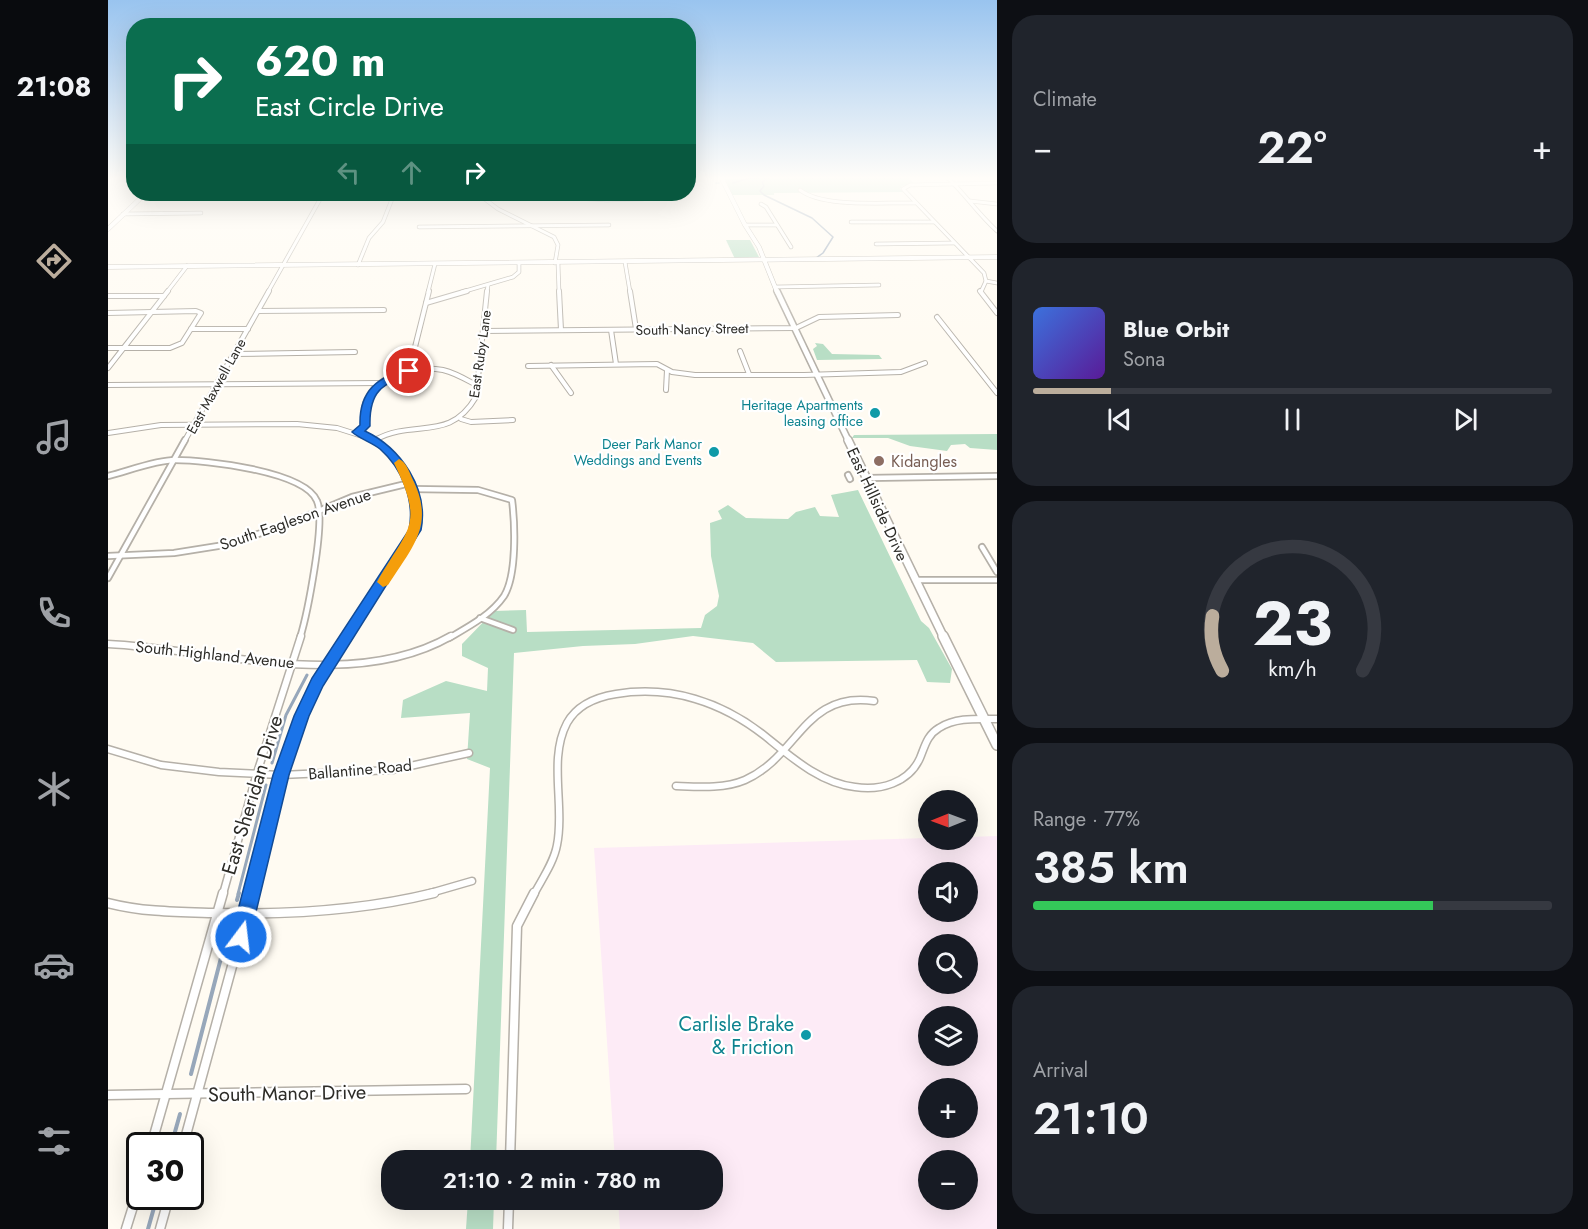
<!DOCTYPE html>
<html lang="en">
<head>
<meta charset="utf-8">
<style>
  :root { --surface:#171b24; --page:#20242c; --text:#f1f3f6; --muted:#9ea1a6; --line:#363941; --accent:#bbad9c }
  body { margin:0; font-family:Jost,sans-serif; background:var(--page); color:var(--text); height:100vh; display:flex; flex-direction:column; font-size:22px; white-space:nowrap }
  * { box-sizing:border-box; margin:0 }
  p { font-size:20px; color:var(--muted) }
  .icon { flex:none; width:33px; height:33px; fill:none; stroke:currentColor; stroke-width:2; stroke-linecap:round; stroke-linejoin:round }
  .map { position:relative; flex:1; overflow:hidden }
  .drawer { display:flex; flex-direction:column; gap:15px; padding:15px; background:#0d0f14; width:591px }
  .drawer>* { flex:none }
  .top-card { position:absolute; left:18px; top:18px; width:570px; height:183px; border-radius:24px; box-shadow:0 6px 24px #0002; background:#0b6e4f; color:#fff; overflow:hidden }
  .needle { width:39px; rotate:269deg }
  .buttons { position:absolute; left:810px; top:790px; display:grid; gap:12px }
  .buttons a { display:grid; place-items:center; width:60px; height:60px; border-radius:50%; background:var(--surface); box-shadow:0 6px 24px #0002; font-size:30px }
  .speed { position:absolute; left:18px; top:1132px; display:flex; gap:12px; font-size:30px; font-weight:700; text-align:center }
  .speed>* { display:grid; place-content:center; width:78px; height:78px; border-radius:50%; background:var(--surface); box-shadow:0 6px 24px #0002; line-height:1 }
  .speed .limit { border:3px solid #111; border-radius:9px; background:#fff; color:#111 }
  .pin { position:absolute; display:grid; place-items:center; width:51px; height:51px; color:#fff; margin:-26px; border:3px solid #fff; border-radius:50%; box-shadow:0 2px 6px #0007 }
  .me { position:absolute; width:66px; margin:-33px; rotate:15deg; stroke-linejoin:round; filter:drop-shadow(0 0 4px #0008) }
  .turn { display:flex; align-items:center; gap:21px; height:126px; padding:0 30px; font-size:27px }
  .turn .icon { width:78px; height:78px; stroke-width:2.5 }
  .turn b { display:block; font-size:42px; line-height:51px }
  .lanes { display:flex; align-items:center; height:57px; padding:0 30px; background:#0003; justify-content:center; gap:30px; direction:ltr }
  .lanes .off { opacity:.35 }
  .big { font-size:45px; font-weight:600; line-height:1.1 }
  .drawer .widget { flex:1; display:flex; flex-direction:column; justify-content:center; gap:9px; min-width:0; padding:0 21px; border-radius:24px; background:var(--page) }
  .drawer .dial { align-items:center; gap:0 }
  .dial svg { height:156px; overflow:visible; fill:none; stroke:var(--line); stroke-width:7; stroke-linecap:round; text-anchor:middle }
  .dial text { fill:var(--text); stroke:none }
  .song { display:flex; align-items:center; gap:18px }
  .cover { width:72px; height:72px; border-radius:9px; background:linear-gradient(135deg,hsl(220 70% 55%),hsl(270 70% 35%)) }
  .played { height:6px; border-radius:3px; background:linear-gradient(90deg,var(--accent) 15%,var(--line) 15%) }
  .keys { display:flex; justify-content:space-around; direction:ltr }
  .heat { display:flex; justify-content:space-between; align-items:center; font-size:33px; direction:ltr }
  .charge { height:9px; border-radius:4px; background:linear-gradient(90deg,#34c759 77%,var(--line) 0) }
  .trip { position:absolute; left:273px; top:1150px; width:342px; height:60px; border-radius:24px; background:var(--surface); box-shadow:0 6px 24px #0002; font-weight:600; line-height:60px; text-align:center }
  main { display:flex; flex:1; min-height:0 }
  .dock { display:flex; flex-direction:column; width:108px; justify-content:space-around; align-items:center; background:#090b0e; color:var(--muted) }
  .dock .icon { width:42px; height:42px }
  .dock .selected { color:var(--accent) }
  .dock b { font-size:27px; color:var(--text) }
  .map>svg:first-child { display:block }
  .industrial { fill:#fdebf6; fill-rule:evenodd }
  .green { fill:#b8dec5 }
  .lines { fill:none; stroke-linecap:round; stroke-linejoin:round }
  .stream-far2 { stroke:#97a7ba; stroke-width:1.5 }
  .stream-far1 { stroke:#97a7ba; stroke-width:3 }
  .stream { stroke:#97a7ba; stroke-width:4 }
  .minor-far4-casing { stroke:#b5b0a8; stroke-width:4.5 }
  .minor-far3-casing { stroke:#b5b0a8; stroke-width:6 }
  .minor-far2-casing { stroke:#b5b0a8; stroke-width:8 }
  .minor-far1-casing { stroke:#b5b0a8; stroke-width:9 }
  .minor-casing { stroke:#b5b0a8; stroke-width:11 }
  .tertiary-casing { stroke:#b5b0a8; stroke-width:5 }
  .secondary-far3-casing { stroke:#b5b0a8; stroke-width:5 }
  .secondary-far2-casing { stroke:#b5b0a8; stroke-width:8 }
  .secondary-far1-casing { stroke:#b5b0a8; stroke-width:10 }
  .secondary-casing { stroke:#b5b0a8; stroke-width:12 }
  .minor-far4 { stroke:#fff; stroke-width:3 }
  .minor-far3 { stroke:#fff; stroke-width:4 }
  .minor-far2 { stroke:#fff; stroke-width:4.5 }
  .minor-far1 { stroke:#fff; stroke-width:6 }
  .minor { stroke:#fff; stroke-width:8 }
  .tertiary { stroke:#fff; stroke-width:4 }
  .secondary-far3 { stroke:#fff; stroke-width:4 }
  .secondary-far2 { stroke:#fff; stroke-width:5 }
  .secondary-far1 { stroke:#fff; stroke-width:7 }
  .secondary { stroke:#fff; stroke-width:9 }
  .route { fill:#1a73e8; stroke:#114b97; stroke-width:1.5 }
  .slow { fill:#f59e0b }
  .culture-dot { fill:#0f9aa8; stroke:#fff; stroke-width:2 }
  .education-dot { fill:#8d6e63; stroke:#fff; stroke-width:2 }
  .labels { text-anchor:middle; stroke-width:4.5; stroke-linejoin:round; paint-order:stroke }
  .far-street-label { font-size:14px; fill:#2d2c28; stroke:#fff }
  .far-culture-label { font-size:14px; fill:#0d838f; stroke:#fff; text-anchor:end }
  .education-label { font-size:16px; fill:#785e54; stroke:#fff; text-anchor:start }
  .street-label { font-size:16px; fill:#2d2c28; stroke:#fff }
  .near-street-label { font-size:20px; fill:#2d2c28; stroke:#fff }
  .near-culture-label { font-size:20px; fill:#0d838f; stroke:#fff; text-anchor:end }
</style>
</head>
<body>
<main>
<nav class="dock">
<b>21:08</b>
<svg class="icon selected" aria-label="directions" viewBox="0 0 24 24"><path d="M12 3l9 9-9 9-9-9zM9 14v-3h6M13 9l2 2-2 2"/></svg>
<svg class="icon" aria-label="music" viewBox="0 0 24 24"><path d="M9 18V5l10-2v13"/><circle cx="6" cy="18" r="3"/><circle cx="16" cy="16" r="3"/></svg>
<svg class="icon" aria-label="phone" viewBox="0 0 24 24"><path d="M5 4h4l2 5-3 2q2 4 5 5l2-3 5 2v4C11 20 4 13 5 4z"/></svg>
<svg class="icon" aria-label="climate" viewBox="0 0 24 24"><path d="M12 3v18M4 7l16 10M4 17L20 7"/></svg>
<svg class="icon" aria-label="car" viewBox="0 0 24 24"><path d="M5 17H2v-5l4-1 3-4h7l3 4 3 1v5h-3M9 17h6M6 11h13"/><circle cx="7" cy="17" r="2"/><circle cx="17" cy="17" r="2"/></svg>
<svg class="icon" aria-label="filters" viewBox="0 0 24 24"><path d="M4 7h16M4 17h16"/><circle cx="9" cy="7" r="2"/><circle cx="15" cy="17" r="2"/></svg>
</nav>
<div class="map">
<svg width="889" height="1229" viewBox="0 0 889 1229">
  <rect width="100%" height="100%" fill="#fffbf2"/>
  <path class="industrial" d="M 889,836 L 889,1229 L 512,1229 L 510,1200 L 604,1200 L 604,1161 L 507,1161 L 486,848 L 820,838 L 820,840 L 860,840 L 860,837 ZM 820,873 L 860,873 L 860,912 L 820,912 ZM 820,945 L 860,945 L 860,984 L 820,984 ZM 820,1017 L 860,1017 L 860,1056 L 820,1056 ZM 820,1089 L 860,1089 L 860,1128 L 820,1128 ZM 820,1161 L 860,1161 L 860,1200 L 820,1200 Z"/>
  <g class="green">
    <path d="M 799,177 L 805,183 L 794,186 L 792,189 L 795,192 L 666,193 L 666,195 L 623,195 L 617,179 Z"/>
    <path d="M 618,240 L 642,240 L 651,257 L 627,259 Z"/>
    <path d="M 707,343 L 715,344 L 724,354 L 771,355 L 774,359 L 709,360 L 705,349 L 709,346 Z"/>
    <path d="M 889,434 L 889,450 L 862,448 L 857,444 L 843,445 L 839,451 L 802,446 L 780,438 L 744,438 L 746,435 Z"/>
    <path d="M 750,490 L 813,621 L 821,628 L 844,669 L 842,683 L 819,682 L 809,660 L 668,662 L 645,643 L 585,636 L 527,644 L 475,646 L 406,653 L 388,1161 L 362,1161 L 382,768 L 359,759 L 362,713 L 293,718 L 295,700 L 338,681 L 379,691 L 380,668 L 354,656 L 354,644 L 386,611 L 418,610 L 419,632 L 593,628 L 597,615 L 609,606 L 611,596 L 603,556 L 602,523 L 614,519 L 610,511 L 620,505 L 638,518 L 680,519 L 688,512 L 707,507 L 712,516 L 731,517 L 723,495 Z"/>
    <path d="M 360,1200 L 386,1200 L 385,1229 L 358,1229 Z"/>
  </g>
  <g class="lines">
    <g class="stream-far2">
      <path d="M 660,178 L 654,182 L 656,186 L 652,191 L 656,195 L 704,218 L 725,237 L 715,253 L 708,258"/>
      <path d="M 608,183 L 611,183"/>
      <path d="M 625,183 L 642,178 L 673,177"/>
    </g>
    <g class="stream-far1">
      <path d="M 164,763 L 178,715 L 199,675"/>
      <path d="M 130,894 L 158,785"/>
    </g>
    <g class="stream">
      <path d="M 129,900 L 131,893"/>
      <path d="M 83,1074 L 121,927"/>
      <path d="M 63,1146 L 72,1114"/>
      <path d="M 40,1229 L 49,1197"/>
    </g>
    <defs>
      <g id="minor-far4">
        <path d="M 839,177 C 857,194 870,214 889,231"/>
        <path d="M 692,190 C 715,208 776,202 807,203"/>
        <path d="M 370,194 L 390,209 L 446,237 L 450,245 L 447,263"/>
        <path d="M 398,194 L 499,200 L 535,199 L 538,194"/>
        <path d="M 862,201 L 889,204"/>
        <path d="M 653,204 L 658,207 L 683,247"/>
        <path d="M 15,214 L 93,213"/>
        <path d="M 743,222 L 826,222"/>
        <path d="M 637,225 L 669,225"/>
        <path d="M 311,227 L 501,225"/>
        <path d="M 768,244 L 846,243"/>
        <path d="M 517,262 L 522,292"/>
        <path d="M 450,263 L 451,292"/>
        <path d="M 250,265 L 261,238 L 275,222 L 286,194"/>
        <path d="M 878,281 L 889,283"/>
        <path d="M 667,287 L 771,285"/>
        <path d="M 59,292 L 79,266"/>
        <path d="M 160,292 L 215,194"/>
        <path d="M 320,292 L 327,264"/>
        <path d="M 354,292 L 405,277 L 411,272 L 411,263"/>
        <path d="M 379,292 L 380,285"/>
        <path d="M 873,292 L 878,281 L 876,273 L 795,189 L 802,185 L 889,183"/>
      </g>
      <g id="minor-far3">
        <path d="M 451,291 L 453,330"/>
        <path d="M 522,291 L 528,329"/>
        <path d="M 872,291 L 889,313"/>
        <path d="M 0,296 L 56,296"/>
        <path d="M 318,303 L 359,291"/>
        <path d="M 150,311 L 276,310"/>
        <path d="M 0,313 L 88,311 L 93,313 L 74,343 L 62,348 L 0,348"/>
        <path d="M 829,317 L 889,393"/>
        <path d="M 83,329 L 140,329"/>
        <path d="M 503,330 L 508,364"/>
        <path d="M 375,331 L 688,328 L 711,317 L 790,315"/>
        <path d="M 632,351 L 641,374"/>
        <path d="M 126,354 L 247,352"/>
        <path d="M 443,365 L 463,393"/>
        <path d="M 420,366 L 549,364 L 564,372 L 587,375 L 696,375 L 793,372 L 817,363"/>
        <path d="M 0,368 L 60,291"/>
        <path d="M 301,371 L 321,291"/>
        <path d="M 0,385 L 273,383"/>
        <path d="M 558,390 L 559,370"/>
        <path d="M 353,419 L 363,422 L 405,420"/>
        <path d="M 249,432 L 257,426 C 257,420 255,413 256,407 C 263,375 308,364 335,370 C 348,373 359,380 370,386"/>
        <path d="M 0,433 L 53,425 L 189,424 L 229,428 L 267,440 C 307,418 341,443 368,397 L 379,291"/>
        <path d="M 267,440 L 269,442"/>
        <path d="M 76,442 L 161,291"/>
      </g>
      <g id="minor-far2">
        <path d="M 740,475 L 742,479"/>
        <path d="M 0,476 C 20,471 48,460 67,460 C 97,460 197,471 209,501 C 218,521 199,615 192,638"/>
        <path d="M 759,478 L 889,476"/>
        <path d="M 304,489 L 370,490 L 404,500 C 407,524 409,575 396,596 C 383,615 360,627 341,638"/>
        <path d="M 874,547 L 889,572"/>
        <path d="M 0,556 L 66,553 L 110,546 L 170,528 L 244,497 L 302,483"/>
        <path d="M 0,578 L 77,440"/>
        <path d="M 807,580 L 889,580"/>
        <path d="M 372,618 L 405,630"/>
        <path d="M 238,638 L 307,530 C 313,492 295,465 268,440"/>
      </g>
      <g id="minor-far1">
        <path d="M 0,644 C 106,649 244,693 343,636"/>
        <path d="M 0,749 L 53,765 L 111,772 L 173,775 L 284,770 L 361,753"/>
        <path d="M 568,786 C 591,787 616,789 637,780 C 691,756 696,691 766,701"/>
        <path d="M 115,894 L 149,773 L 193,636"/>
        <path d="M 144,894 C 158,838 167,778 190,725 C 203,694 221,665 239,636"/>
        <path d="M 319,894 L 364,881"/>
        <path d="M 426,894 C 434,879 446,862 449,845 C 457,806 440,759 459,723 C 469,705 489,697 508,694 C 563,685 614,702 657,736 C 683,757 712,783 747,787 C 772,791 801,783 812,758 C 817,746 819,735 831,728 C 848,717 870,719 889,719"/>
      </g>
      <g id="minor">
        <path d="M 0,903 C 35,912 70,912 105,913 C 180,915 253,911 326,893"/>
        <path d="M 0,1095 L 358,1089"/>
        <path d="M 43,1146 L 115,893"/>
        <path d="M 75,1146 L 144,893"/>
        <path d="M 402,1161 L 409,926 L 426,893"/>
        <path d="M 18,1229 L 32,1184"/>
        <path d="M 52,1229 L 61,1197"/>
        <path d="M 400,1229 L 401,1200"/>
      </g>
      <g id="tertiary">
        <path d="M 0,229 L 37,194"/>
        <path d="M 0,267 L 889,257"/>
      </g>
      <path id="secondary-far3" d="M 613,177 L 637,225 L 651,247 L 669,292"/>
      <path id="secondary-far2" d="M 669,291 L 741,442"/>
      <path id="secondary-far1" d="M 740,440 L 836,638"/>
      <path id="secondary" d="M 835,636 L 889,745"/>
    </defs>
    <use href="#minor-far4" class="minor-far4-casing"/>
    <use href="#minor-far3" class="minor-far3-casing"/>
    <use href="#minor-far2" class="minor-far2-casing"/>
    <use href="#minor-far1" class="minor-far1-casing"/>
    <use href="#minor" class="minor-casing"/>
    <use href="#tertiary" class="tertiary-casing"/>
    <use href="#secondary-far3" class="secondary-far3-casing"/>
    <use href="#secondary-far2" class="secondary-far2-casing"/>
    <use href="#secondary-far1" class="secondary-far1-casing"/>
    <use href="#secondary" class="secondary-casing"/>
    <use href="#minor-far4" class="minor-far4"/>
    <use href="#minor-far3" class="minor-far3"/>
    <use href="#minor-far2" class="minor-far2"/>
    <use href="#minor-far1" class="minor-far1"/>
    <use href="#minor" class="minor"/>
    <use href="#tertiary" class="tertiary"/>
    <use href="#secondary-far3" class="secondary-far3"/>
    <use href="#secondary-far2" class="secondary-far2"/>
    <use href="#secondary-far1" class="secondary-far1"/>
    <use href="#secondary" class="secondary"/>
  </g>
  <linearGradient id="sky" x2="0" y2="1"><stop stop-color="#99c4ef"/><stop offset="0.51" stop-color="#fffdf9"/><stop offset="1" stop-color="#fffdf9" stop-opacity="0"/></linearGradient>
  <rect width="889" height="349" fill="url(#sky)"/>
  <path class="route" d="M 301,368 L 304,369 L 304,373 C 274,385 261,390 262,426 L 257,431 C 293,448 321,489 313,530 L 215,686 L 201,716 L 181,775 L 142,937 L 139,944 L 133,947 L 126,944 L 123,937 L 165,775 L 186,716 L 204,678 L 301,530 C 307,501 294,468 272,449 C 263,442 252,439 244,432 L 252,425 C 251,390 270,377 301,368 Z"/>
  <path class="slow" d="M 291,459 C 298,462 301,471 304,478 C 328,525 304,547 280,585 L 275,587 L 269,582 C 300,527 317,527 286,463 Z"/>
  <g class="culture-dot">
    <circle cx="767" cy="413" r="6"/>
    <circle cx="606" cy="452" r="6"/>
    <circle cx="698" cy="1035" r="6"/>
  </g>
  <circle class="education-dot" cx="771" cy="461" r="6"/>
  <g class="labels">
    <g class="far-street-label">
      <text transform="translate(584 329) rotate(-1)" y="5">South Nancy Street</text>
      <text transform="translate(372 354) rotate(-82)" y="5">East Ruby Lane</text>
      <text transform="translate(108 386) rotate(-61)" y="5">East Maxwell Lane</text>
    </g>
    <g class="far-culture-label">
      <text x="755" y="410">Heritage Apartments<tspan x="755" dy="16">leasing office</tspan></text>
      <text x="594" y="449">Deer Park Manor<tspan x="594" dy="16">Weddings and Events</tspan></text>
    </g>
    <g class="education-label">
      <text x="783" y="467">Kidangles</text>
    </g>
    <g class="street-label">
      <text transform="translate(770 504) rotate(65)" y="6">East Hillside Drive</text>
      <text transform="translate(187 519) rotate(-19)" y="6">South Eagleson Avenue</text>
      <text transform="translate(107 654) rotate(6)" y="6">South Highland Avenue</text>
      <text transform="translate(252 769) rotate(-5)" y="6">Ballantine Road</text>
    </g>
    <g class="near-street-label">
      <text transform="translate(144 795) rotate(-73)" y="7">East Sheridan Drive</text>
      <text transform="translate(179 1093) rotate(-1)" y="7">South Manor Drive</text>
    </g>
    <g class="near-culture-label">
      <text x="686" y="1031">Carlisle Brake<tspan x="686" dy="23">&amp; Friction</tspan></text>
    </g>
  </g>
</svg>
<div class="buttons">
<a><svg class="needle" viewBox="-14 -14 28 28"><path d="M0-13l5 13h-10z" fill="#e53935"/><path d="M0 13l5-13h-10z" fill="#9ea1a6"/></svg></a>
<a><svg class="icon" aria-label="sound" viewBox="0 0 24 24"><path d="M4 9h4l5-4v14l-5-4H4zM17 9q2 3 0 6"/></svg></a>
<a><svg class="icon" aria-label="search" viewBox="0 0 24 24"><circle cx="10" cy="10" r="6"/><path d="M15 15l6 6"/></svg></a>
<a><svg class="icon" aria-label="layers" viewBox="0 0 24 24"><path d="M12 4l9 5-9 5-9-5zM3 14l9 5 9-5"/></svg></a>
<a>+</a>
<a>−</a>
</div>
<div class="speed"><div class="limit">30</div></div>
<div class="pin" style="left:301px;top:371px;background:#d93025"><svg class="icon" aria-label="arrive" viewBox="0 0 24 24"><path d="M6 21V4h12l-3 4 3 4H6"/></svg></div>
<svg class="me" style="left:133px;top:937px" viewBox="-20 -20 40 40"><circle r="17" fill="#1a73e8" stroke="#fff" stroke-width="3"/><path d="M0-11L8 9 0 5-8 9z" fill="#fff"/></svg>
<div class="trip">21:10 · 2 min · 780 m</div>
<div class="top-card">
<div class="turn"><svg class="icon" aria-label="right" viewBox="0 0 24 24"><path d="M7 20v-9h11M14 6l5 5-5 5"/></svg><div><b>620 m</b>East Circle Drive</div></div>
<div class="lanes"><svg class="icon off" aria-label="left" viewBox="0 0 24 24"><path d="M17 20v-9H6M10 6l-5 5 5 5"/></svg><svg class="icon off" aria-label="ahead" viewBox="0 0 24 24"><path d="M12 20V5M6 11l6-6 6 6"/></svg><svg class="icon" aria-label="right" viewBox="0 0 24 24"><path d="M7 20v-9h11M14 6l5 5-5 5"/></svg></div>
</div>
</div>
<section class="drawer">
<div class="widget"><p>Climate</p>
<div class="heat"><a>−</a><b class="big">22°</b><a>+</a></div>
</div>
<div class="widget">
<div class="song"><i class="cover"></i><div><b>Blue Orbit</b><p>Sona</p></div></div>
<div class="played"></div>
<div class="keys"><svg class="icon" aria-label="previous" viewBox="0 0 24 24"><path d="M18 5L8 12l10 7zM5 5v14"/></svg><svg class="icon" aria-label="pause" viewBox="0 0 24 24"><path d="M8 5v14M16 5v14"/></svg><svg class="icon" aria-label="next" viewBox="0 0 24 24"><path d="M6 5l10 7-10 7zM19 5v14"/></svg></div>
</div>
<div class="widget dial"><svg viewBox="0 0 100 80">
<path d="M14 69A42 42 0 1 1 86 69"/>
<path d="M14 69A42 42 0 0 1 9 41" stroke="#bbad9c"/>
<text x="50" y="56" font-size="32" font-weight="700">23</text>
<text x="50" y="72" font-size="11">km/h</text>
</svg></div>
<div class="widget"><p>Range · 77%</p><b class="big">385 km</b><div class="charge"></div></div>
<div class="widget"><p>Arrival</p><b class="big">21:10</b></div>
</section>
</main>
</body>
</html>
